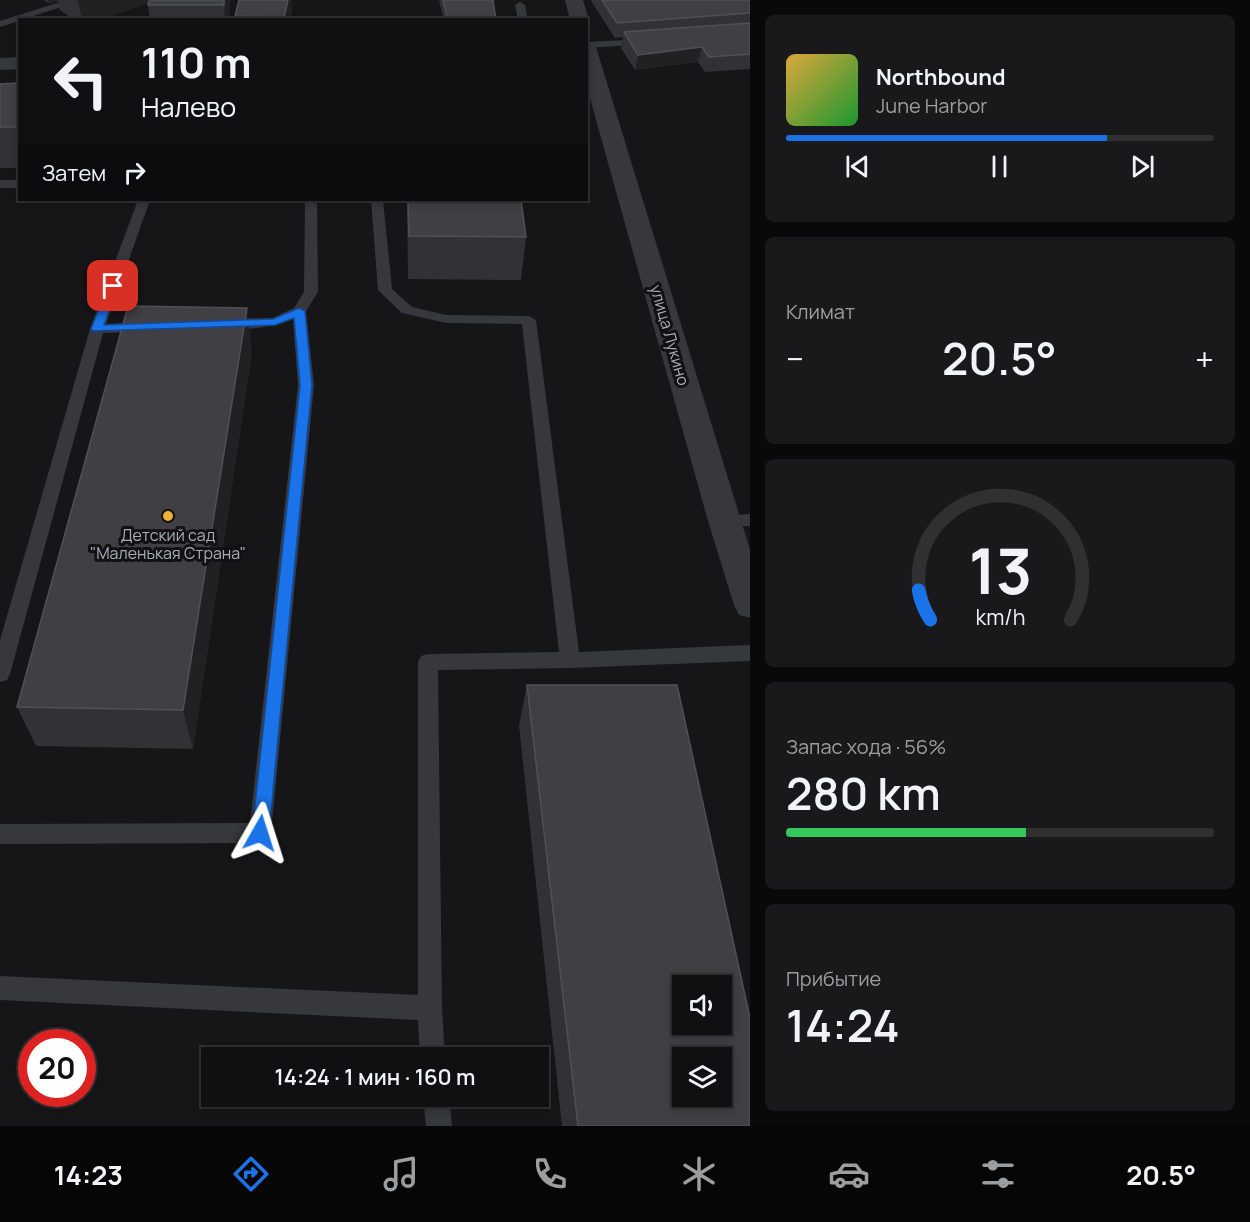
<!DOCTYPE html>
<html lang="ru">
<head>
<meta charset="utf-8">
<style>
  :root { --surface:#101012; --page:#19191b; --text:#f1f3f6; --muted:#9c9d9f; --line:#303032; --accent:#1a73e8 }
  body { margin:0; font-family:Manrope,sans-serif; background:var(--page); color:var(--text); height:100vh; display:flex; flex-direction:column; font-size:22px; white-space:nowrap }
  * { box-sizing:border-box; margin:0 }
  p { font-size:20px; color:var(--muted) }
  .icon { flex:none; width:33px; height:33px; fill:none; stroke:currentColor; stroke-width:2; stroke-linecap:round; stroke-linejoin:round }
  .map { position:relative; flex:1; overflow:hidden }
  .side { display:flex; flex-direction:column; gap:15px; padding:15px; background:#09090a; width:500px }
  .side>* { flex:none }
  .guide { position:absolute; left:18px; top:18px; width:570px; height:183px; border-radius:0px; box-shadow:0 3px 9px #0003,0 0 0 2px var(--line); background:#101012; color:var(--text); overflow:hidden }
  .controls { position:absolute; left:672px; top:975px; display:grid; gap:12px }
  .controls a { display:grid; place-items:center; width:60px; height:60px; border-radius:0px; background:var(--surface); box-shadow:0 3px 9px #0003,0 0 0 2px var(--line); font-size:30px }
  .speed { position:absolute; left:18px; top:1029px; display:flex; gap:12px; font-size:30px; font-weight:700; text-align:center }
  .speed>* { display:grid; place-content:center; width:78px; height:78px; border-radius:50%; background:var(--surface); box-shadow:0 3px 9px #0003,0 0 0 2px var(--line); line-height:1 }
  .speed .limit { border:9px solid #d22; background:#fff; color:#111 }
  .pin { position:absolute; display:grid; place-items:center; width:51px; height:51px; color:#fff; margin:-26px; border-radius:12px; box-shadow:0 3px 9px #0006 }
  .me { position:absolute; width:66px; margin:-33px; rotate:6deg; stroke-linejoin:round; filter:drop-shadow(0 0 4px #0008) }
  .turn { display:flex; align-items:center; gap:21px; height:126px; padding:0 24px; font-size:27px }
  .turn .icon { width:78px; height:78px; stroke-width:2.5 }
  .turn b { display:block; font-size:42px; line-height:51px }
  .then { display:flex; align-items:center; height:57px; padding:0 24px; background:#0003; gap:12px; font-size:22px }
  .big { font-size:45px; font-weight:600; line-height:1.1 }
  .side .widget { flex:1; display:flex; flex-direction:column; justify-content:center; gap:9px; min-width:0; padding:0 21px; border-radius:9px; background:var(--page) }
  .side .dial { align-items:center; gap:0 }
  .dial svg { height:156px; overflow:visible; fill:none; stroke:var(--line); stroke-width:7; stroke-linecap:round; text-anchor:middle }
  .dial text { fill:var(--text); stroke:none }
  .song { display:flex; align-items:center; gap:18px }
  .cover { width:72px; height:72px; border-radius:9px; background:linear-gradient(135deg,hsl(40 70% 55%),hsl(130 70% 35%)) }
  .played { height:6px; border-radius:3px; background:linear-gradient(90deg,var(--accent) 75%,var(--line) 75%) }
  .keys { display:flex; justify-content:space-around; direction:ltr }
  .heat { display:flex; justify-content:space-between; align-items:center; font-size:33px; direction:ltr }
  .charge { height:9px; border-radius:4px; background:linear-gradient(90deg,#34c759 56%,var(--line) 0) }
  .trip { position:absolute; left:201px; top:1047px; width:348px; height:60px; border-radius:0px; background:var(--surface); box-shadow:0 3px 9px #0003,0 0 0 2px var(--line); font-weight:600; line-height:60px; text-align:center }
  .tabs { display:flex; height:96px; justify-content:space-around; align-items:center; background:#060607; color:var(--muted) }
  .tabs .icon { width:42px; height:42px }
  .tabs .selected { color:var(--accent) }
  .tabs b { font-size:27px; color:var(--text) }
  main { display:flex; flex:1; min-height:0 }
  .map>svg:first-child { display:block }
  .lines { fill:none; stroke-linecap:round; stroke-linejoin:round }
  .service { fill:#37383d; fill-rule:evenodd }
  .minor { fill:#37383d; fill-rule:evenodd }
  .wall { fill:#323236 }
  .shaded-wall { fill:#212124 }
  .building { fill:#3f3f44; stroke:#4f5156; stroke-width:1.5; fill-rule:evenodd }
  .route { fill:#1a73e8; stroke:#114b97; stroke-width:1.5 }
  .poi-dot { fill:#f2b134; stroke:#111113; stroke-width:2 }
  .labels { text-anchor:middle; stroke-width:6; stroke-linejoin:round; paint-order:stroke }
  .street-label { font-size:16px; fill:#a8adb8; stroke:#111113 }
  .poi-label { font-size:16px; fill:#a8adb8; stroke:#111113 }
</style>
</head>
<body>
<main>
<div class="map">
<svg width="751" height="1126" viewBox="0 0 751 1126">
  <rect width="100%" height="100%" fill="#161618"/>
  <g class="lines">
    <g class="service">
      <path d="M 67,0 L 82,0 L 0,27 L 0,21 Z"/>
      <path d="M 520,2 L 525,5 L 528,20 L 518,20 L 515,5 Z"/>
      <path d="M 645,39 L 650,42 L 649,44 L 586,48 L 586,42 Z"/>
      <rect x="0" y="180" width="20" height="8"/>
      <path d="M 138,200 L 150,200 L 106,324 L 146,322 L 153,327 L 146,332 L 103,333 L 10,674 L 7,680 L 0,682 L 0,640 L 90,329 Z"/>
      <path d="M 305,200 L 317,200 L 318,292 L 306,311 L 314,385 L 271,833 L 268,840 L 260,843 L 0,844 L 0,824 L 250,823 L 298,385 L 293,319 C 279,326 228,335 218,324 L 225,319 L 273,318 L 294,308 L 304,292 Z"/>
      <path d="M 371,200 L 383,200 L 392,289 L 412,307 L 446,315 L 529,316 L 536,320 L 579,652 L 751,645 L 751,661 L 570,668 L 438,670 L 442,1008 L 445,1058 L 420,1058 L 418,1020 L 0,1000 L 0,976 L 418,995 L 418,662 L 421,656 L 428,654 L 559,652 L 522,324 L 446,323 L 407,314 L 402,313 L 378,290 Z"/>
      <path d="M 751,514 L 751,526 L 718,526 L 715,521 L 718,516 Z"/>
      <path d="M 423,1096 L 449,1096 L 452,1126 L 426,1126 Z"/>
    </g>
    <g class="minor">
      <path d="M 565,0 L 583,0 L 589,20 L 587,24 L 586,20 L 570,20 Z"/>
      <path d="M 586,41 L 593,43 L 596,47 L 751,553 L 751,618 L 739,615 L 734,605 L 708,521 L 586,84 Z"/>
      <path d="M 20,57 L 20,69 L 0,70 L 0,58 Z"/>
    </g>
  </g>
  <g class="wall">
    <path d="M 44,0 L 230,0 L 229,20 L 150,20 L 148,5 L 148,3 L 98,20 L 75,20 L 60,10 L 58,1 L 49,3 Z"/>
    <path d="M 239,0 L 292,0 L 292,8 L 290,20 L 235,20 L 235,16 Z"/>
    <path d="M 439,0 L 493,0 L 496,20 L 444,20 Z"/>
    <path d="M 592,0 L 750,0 L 750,69 L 705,72 L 698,62 L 635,70 L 621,48 L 623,37 L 615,38 L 591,1 Z"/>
    <path d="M 20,83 L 20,168 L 0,168 L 0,84 Z"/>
    <path d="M 407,200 L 521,200 L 526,237 L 521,280 L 408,279 Z"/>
    <path d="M 252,351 L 193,749 L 36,746 L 17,707 Z"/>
    <path d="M 527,685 L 750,1126 L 562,1126 L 519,725 Z"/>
  </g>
  <g class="shaded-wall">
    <path d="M 48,0 L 57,0 L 58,1 L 49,3 Z"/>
    <path d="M 78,0 L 158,0 L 98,20 L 82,20 Z"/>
    <path d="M 224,0 L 230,0 L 229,20 L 225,20 Z"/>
    <path d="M 288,0 L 292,0 L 292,8 L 290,20 L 285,20 Z"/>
    <path d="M 702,47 L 698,62 L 635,70 L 638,55 Z"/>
    <path d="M 247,308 L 252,351 L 193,749 L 183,710 Z"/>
  </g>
  <g class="building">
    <path d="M 149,0 L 224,0 L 224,5 L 148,5 Z"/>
    <path d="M 239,0 L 288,0 L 284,17 L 235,16 Z"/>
    <path d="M 443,0 L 493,0 L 496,20 L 448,20 Z"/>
    <path d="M 602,0 L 750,0 L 750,13 L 617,23 Z"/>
    <path d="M 750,23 L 750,54 L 709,57 L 702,47 L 638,55 L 624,32 Z"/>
    <path d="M 20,83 L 20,127 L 0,127 L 0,84 Z"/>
    <path d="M 408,200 L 521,200 L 526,237 L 409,236 Z"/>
    <path d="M 128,306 L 247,308 L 183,710 L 17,707 Z"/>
    <path d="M 527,685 L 677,685 L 750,1018 L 750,1126 L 578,1126 ZM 682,986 L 722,986 L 722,1024 L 682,1024 ZM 682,1058 L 722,1058 L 722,1096 L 682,1096 Z"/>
  </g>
  <path class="route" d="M 109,283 L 116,283 L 118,286 L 104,325 L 273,319 L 299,308 L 305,311 L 312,385 L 269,833 L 266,838 L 260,840 L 254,838 L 252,833 L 300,385 L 294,318 L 275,325 L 93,331 L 91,329 Z"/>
  <circle class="poi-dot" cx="168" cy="516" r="6"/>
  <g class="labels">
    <g class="street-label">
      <text transform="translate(670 335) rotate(74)" y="6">улица Лукино</text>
    </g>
    <g class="poi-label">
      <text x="168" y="541">Детский сад<tspan x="168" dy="18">"Маленькая Страна"</tspan></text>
    </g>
  </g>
</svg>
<div class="controls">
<a><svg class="icon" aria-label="sound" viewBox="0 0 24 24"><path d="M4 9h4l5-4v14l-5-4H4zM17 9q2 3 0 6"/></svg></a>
<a><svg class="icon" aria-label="layers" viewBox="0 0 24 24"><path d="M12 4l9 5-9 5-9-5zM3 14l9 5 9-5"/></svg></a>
</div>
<div class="speed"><div class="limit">20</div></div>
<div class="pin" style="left:113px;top:286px;background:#d93025"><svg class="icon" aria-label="arrive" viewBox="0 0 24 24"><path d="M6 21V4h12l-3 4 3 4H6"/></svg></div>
<svg class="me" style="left:260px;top:833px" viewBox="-20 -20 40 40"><path d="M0-17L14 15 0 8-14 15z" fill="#1a73e8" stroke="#fff" stroke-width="4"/></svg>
<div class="trip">14:24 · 1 мин · 160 m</div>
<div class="guide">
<div class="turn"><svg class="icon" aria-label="left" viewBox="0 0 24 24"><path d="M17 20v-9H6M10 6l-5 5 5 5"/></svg><div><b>110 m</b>Налево</div></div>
<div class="then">Затем<svg class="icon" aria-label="right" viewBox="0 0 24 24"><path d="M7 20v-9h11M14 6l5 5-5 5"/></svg></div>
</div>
</div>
<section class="side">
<div class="widget">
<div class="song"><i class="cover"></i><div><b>Northbound</b><p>June Harbor</p></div></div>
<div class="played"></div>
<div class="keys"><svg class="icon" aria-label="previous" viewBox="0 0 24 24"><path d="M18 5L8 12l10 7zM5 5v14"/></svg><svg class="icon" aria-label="pause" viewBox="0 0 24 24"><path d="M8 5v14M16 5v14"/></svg><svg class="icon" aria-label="next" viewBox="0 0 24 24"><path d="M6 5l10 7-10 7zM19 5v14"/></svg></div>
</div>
<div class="widget"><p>Климат</p>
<div class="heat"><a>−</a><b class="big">20.5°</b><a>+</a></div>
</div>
<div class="widget dial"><svg viewBox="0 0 100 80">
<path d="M14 69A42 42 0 1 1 86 69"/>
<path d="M14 69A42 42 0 0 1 8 54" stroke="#1a73e8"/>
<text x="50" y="56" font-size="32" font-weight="700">13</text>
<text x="50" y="72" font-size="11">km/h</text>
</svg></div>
<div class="widget"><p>Запас хода · 56%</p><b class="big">280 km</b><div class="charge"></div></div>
<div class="widget"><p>Прибытие</p><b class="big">14:24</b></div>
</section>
</main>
<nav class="tabs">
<b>14:23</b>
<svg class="icon selected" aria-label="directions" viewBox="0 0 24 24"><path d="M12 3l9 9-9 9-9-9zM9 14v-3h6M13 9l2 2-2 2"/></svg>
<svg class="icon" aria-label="music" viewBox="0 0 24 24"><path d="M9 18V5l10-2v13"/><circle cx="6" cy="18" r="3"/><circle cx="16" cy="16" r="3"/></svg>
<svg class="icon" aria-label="phone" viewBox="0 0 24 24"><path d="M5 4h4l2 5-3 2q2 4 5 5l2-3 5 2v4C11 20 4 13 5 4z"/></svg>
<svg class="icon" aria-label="climate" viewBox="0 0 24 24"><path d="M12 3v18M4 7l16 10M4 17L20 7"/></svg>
<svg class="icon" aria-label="car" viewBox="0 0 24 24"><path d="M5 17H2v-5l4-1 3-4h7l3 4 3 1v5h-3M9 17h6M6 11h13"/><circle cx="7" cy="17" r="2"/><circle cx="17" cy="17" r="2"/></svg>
<svg class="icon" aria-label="filters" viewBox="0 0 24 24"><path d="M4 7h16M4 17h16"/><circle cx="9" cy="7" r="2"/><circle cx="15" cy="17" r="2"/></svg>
<b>20.5°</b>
</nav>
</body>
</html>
